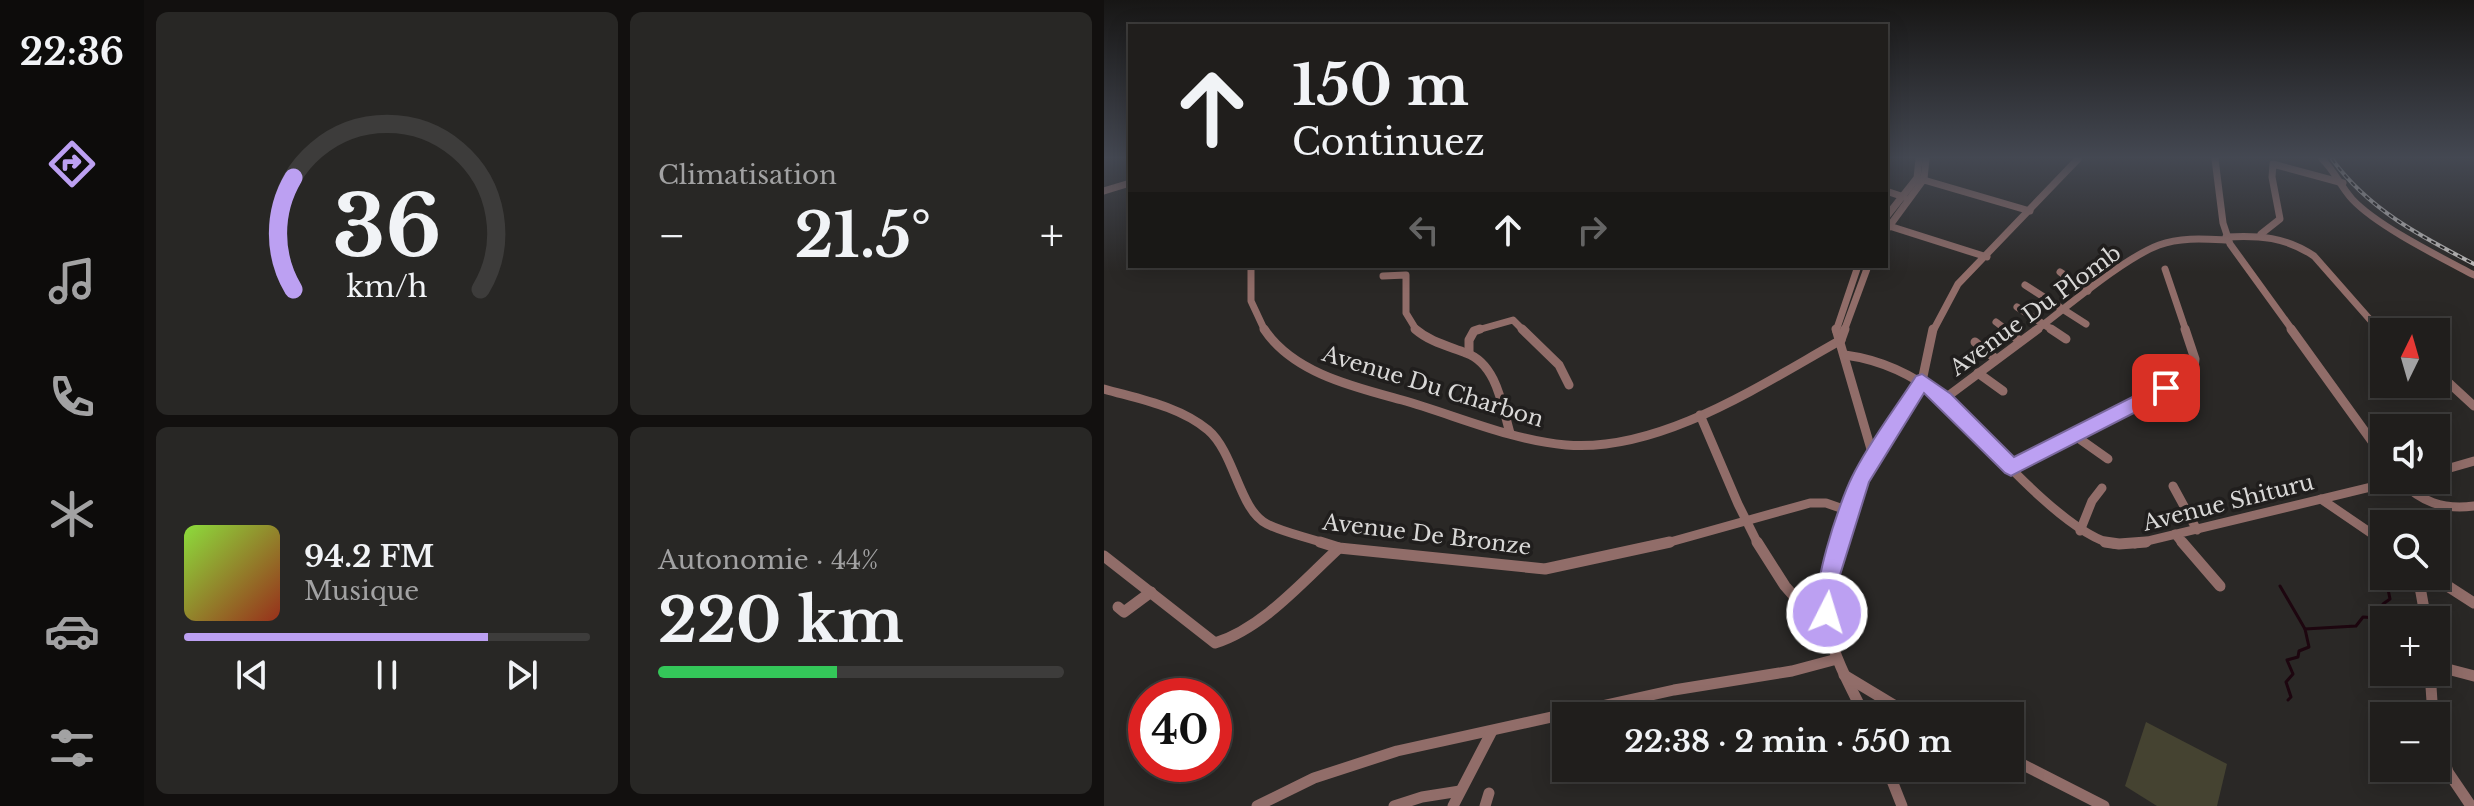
<!DOCTYPE html>
<html lang="fr">
<head>
<meta charset="utf-8">
<style>
  :root { --surface:#201e1c; --page:#282725; --text:#f1f3f6; --muted:#a2a2a3; --line:#3d3c3b; --accent:#bca0f2 }
  body { margin:0; font-family:"Libre Baskerville",serif; background:var(--page); color:var(--text); height:100vh; display:flex; flex-direction:column; font-size:30px; white-space:nowrap }
  * { box-sizing:border-box; margin:0 }
  p { font-size:26px; color:var(--muted) }
  .icon { flex:none; width:44px; height:44px; fill:none; stroke:currentColor; stroke-width:2; stroke-linecap:round; stroke-linejoin:round }
  .map { position:relative; flex:1; overflow:hidden }
  .drawer { display:flex; flex-direction:column; gap:12px; padding:12px; background:#12100f; width:960px }
  .drawer>* { flex:none }
  .top-card { position:absolute; left:24px; top:24px; width:760px; height:244px; border-radius:0px; box-shadow:0 4px 20px #0003,0 0 0 2px var(--line); background:#201e1c; color:var(--text); overflow:hidden }
  .needle { width:52px; rotate:5deg }
  .fabs { position:absolute; left:1266px; top:318px; display:grid; gap:16px }
  .fabs a { display:grid; place-items:center; width:80px; height:80px; border-radius:0px; background:var(--surface); box-shadow:0 4px 20px #0003,0 0 0 2px var(--line); font-size:40px }
  .speed { position:absolute; left:24px; top:678px; display:flex; gap:16px; font-size:40px; font-weight:700; text-align:center }
  .speed>* { display:grid; place-content:center; width:104px; height:104px; border-radius:50%; background:var(--surface); box-shadow:0 4px 20px #0003,0 0 0 2px var(--line); line-height:1 }
  .speed .limit { border:12px solid #d22; background:#fff; color:#111 }
  .pin { position:absolute; display:grid; place-items:center; width:68px; height:68px; color:#fff; margin:-34px; border-radius:16px; box-shadow:0 4px 12px #0006 }
  .me { position:absolute; width:88px; margin:-44px; rotate:5deg; stroke-linejoin:round; filter:drop-shadow(0 0 6px #0008) }
  .turn { display:flex; align-items:center; gap:28px; height:168px; padding:0 32px; font-size:36px }
  .turn .icon { width:104px; height:104px; stroke-width:2.5 }
  .turn b { display:block; font-size:56px; line-height:68px }
  .lanes { display:flex; align-items:center; height:76px; padding:0 32px; background:#0003; justify-content:center; gap:40px; direction:ltr }
  .lanes .off { opacity:.35 }
  .big { font-size:60px; font-weight:800; line-height:1.1 }
  .drawer .card { flex:1; display:flex; flex-direction:column; justify-content:center; gap:12px; min-width:0; padding:0 28px; border-radius:12px; background:var(--page) }
  .drawer .dial { align-items:center; gap:0 }
  .dial svg { height:208px; overflow:visible; fill:none; stroke:var(--line); stroke-width:7; stroke-linecap:round; text-anchor:middle }
  .dial text { fill:var(--text); stroke:none }
  .song { display:flex; align-items:center; gap:24px }
  .cover { width:96px; height:96px; border-radius:12px; background:linear-gradient(135deg,hsl(90 70% 55%),hsl(10 70% 35%)) }
  .played { height:8px; border-radius:4px; background:linear-gradient(90deg,var(--accent) 75%,var(--line) 75%) }
  .keys { display:flex; justify-content:space-around; direction:ltr }
  .heat { display:flex; justify-content:space-between; align-items:center; font-size:44px; direction:ltr }
  .charge { height:12px; border-radius:6px; background:linear-gradient(90deg,#34c759 44%,var(--line) 0) }
  .drawer .tiles { flex:1; display:grid; gap:12px; grid-template-columns:repeat(2,1fr) }
  .trip { position:absolute; left:448px; top:702px; width:472px; height:80px; border-radius:0px; background:var(--surface); box-shadow:0 4px 20px #0003,0 0 0 2px var(--line); font-weight:800; line-height:80px; text-align:center }
  main { display:flex; flex:1; min-height:0 }
  .menu { display:flex; flex-direction:column; width:144px; justify-content:space-around; align-items:center; background:#0d0c0b; color:var(--muted) }
  .menu .icon { width:56px; height:56px }
  .menu .on { color:var(--accent) }
  .menu b { font-size:36px; color:var(--text) }
  .map>svg:first-child { display:block }
  .green { fill:#454331 }
  .lines { fill:none; stroke-linecap:round; stroke-linejoin:round }
  .stream { stroke:#1d060f; stroke-width:3 }
  .minor-far2 { stroke:#916d69; stroke-width:7 }
  .minor-far1 { stroke:#916d69; stroke-width:9 }
  .minor { stroke:#916d69; stroke-width:11 }
  .rail-casing { stroke:#bebcbb; stroke-width:4 }
  .rail { stroke:#201e1d; stroke-width:2; stroke-dasharray:5; stroke-linecap:butt }
  .route { fill:#bca0f2; stroke:#7a689d; stroke-width:2 }
  .labels { text-anchor:middle; stroke-width:7; stroke-linejoin:round; paint-order:stroke }
  .street-label { font-size:22px; fill:#d9d8d7; stroke:#201e1d }
</style>
</head>
<body>
<main>
<nav class="menu">
<b>22:36</b>
<svg class="icon on" aria-label="directions" viewBox="0 0 24 24"><path d="M12 3l9 9-9 9-9-9zM9 14v-3h6M13 9l2 2-2 2"/></svg>
<svg class="icon" aria-label="music" viewBox="0 0 24 24"><path d="M9 18V5l10-2v13"/><circle cx="6" cy="18" r="3"/><circle cx="16" cy="16" r="3"/></svg>
<svg class="icon" aria-label="phone" viewBox="0 0 24 24"><path d="M5 4h4l2 5-3 2q2 4 5 5l2-3 5 2v4C11 20 4 13 5 4z"/></svg>
<svg class="icon" aria-label="climate" viewBox="0 0 24 24"><path d="M12 3v18M4 7l16 10M4 17L20 7"/></svg>
<svg class="icon" aria-label="car" viewBox="0 0 24 24"><path d="M5 17H2v-5l4-1 3-4h7l3 4 3 1v5h-3M9 17h6M6 11h13"/><circle cx="7" cy="17" r="2"/><circle cx="17" cy="17" r="2"/></svg>
<svg class="icon" aria-label="filters" viewBox="0 0 24 24"><path d="M4 7h16M4 17h16"/><circle cx="9" cy="7" r="2"/><circle cx="15" cy="17" r="2"/></svg>
</nav>
<section class="drawer">
<div class="tiles">
<div class="card dial"><svg viewBox="0 0 100 80">
<path d="M14 69A42 42 0 1 1 86 69"/>
<path d="M14 69A42 42 0 0 1 14 26" stroke="#bca0f2"/>
<text x="50" y="56" font-size="32" font-weight="700">36</text>
<text x="50" y="72" font-size="11">km/h</text>
</svg></div>
<div class="card"><p>Climatisation</p>
<div class="heat"><a>−</a><b class="big">21.5°</b><a>+</a></div>
</div>
<div class="card">
<div class="song"><i class="cover"></i><div><b>94.2 FM</b><p>Musique</p></div></div>
<div class="played"></div>
<div class="keys"><svg class="icon" aria-label="previous" viewBox="0 0 24 24"><path d="M18 5L8 12l10 7zM5 5v14"/></svg><svg class="icon" aria-label="pause" viewBox="0 0 24 24"><path d="M8 5v14M16 5v14"/></svg><svg class="icon" aria-label="next" viewBox="0 0 24 24"><path d="M6 5l10 7-10 7zM19 5v14"/></svg></div>
</div>
<div class="card"><p>Autonomie · 44%</p><b class="big">220 km</b><div class="charge"></div></div>
</div>
</section>
<div class="map">
<svg width="1370" height="806" viewBox="0 0 1370 806">
  <rect width="100%" height="100%" fill="#2a2826"/>
  <path class="green" d="M 1042,722 L 1123,764 L 1113,806 L 1053,806 L 1021,786 Z"/>
  <g class="lines">
    <g class="stream">
      <path d="M 1176,586 L 1201,629"/>
      <path d="M 1184,700 L 1187,697 L 1182,682 L 1189,674 L 1183,660 L 1194,657 L 1195,651 L 1205,647 L 1201,629 L 1252,626 L 1259,617 L 1272,618 L 1280,613 L 1279,604 L 1286,599 L 1284,589 L 1290,576"/>
    </g>
    <g class="minor-far2">
      <path d="M 1111,159 L 1119,223 L 1126,244 L 1189,331"/>
      <path d="M 1218,159 C 1231,171 1236,186 1248,199 C 1273,226 1336,257 1370,275"/>
      <path d="M 813,178 L 926,211"/>
      <path d="M 0,191 L 26,183"/>
      <path d="M 782,191 L 800,197"/>
      <path d="M 782,217 L 813,178 L 815,159"/>
      <path d="M 782,225 L 883,257"/>
      <path d="M 784,228 L 820,179 L 822,159"/>
      <path d="M 1157,234 L 1176,219 L 1168,177 L 1169,164 L 1239,183"/>
      <path d="M 1122,237 C 1155,235 1182,237 1210,256 L 1276,331"/>
      <path d="M 147,266 L 147,301 L 161,331"/>
      <path d="M 1061,269 L 1082,331"/>
      <path d="M 956,272 L 984,291"/>
      <path d="M 279,276 L 302,275 L 302,313 L 313,331"/>
      <path d="M 921,285 L 982,324"/>
      <path d="M 913,307 L 950,331"/>
      <path d="M 892,322 L 904,331"/>
      <path d="M 370,331 L 409,320 L 420,331"/>
      <path d="M 732,331 L 754,266"/>
      <path d="M 740,331 L 764,266"/>
      <path d="M 829,331 L 854,284 L 974,159"/>
      <path d="M 931,331 C 963,307 1020,258 1055,245 C 1077,237 1101,239 1124,240"/>
    </g>
    <g class="minor-far1">
      <path d="M 160,329 C 189,373 250,387 298,400 C 351,415 406,440 462,445 C 556,453 658,384 737,340"/>
      <path d="M 311,329 C 326,342 344,346 362,353 C 393,364 398,406 406,433"/>
      <path d="M 418,329 L 455,365 L 465,385"/>
      <path d="M 732,329 L 769,456 L 732,544"/>
      <path d="M 901,329 L 916,341"/>
      <path d="M 947,329 L 962,339"/>
      <path d="M 1187,329 L 1280,458"/>
      <path d="M 1274,329 L 1280,336"/>
      <path d="M 737,340 L 741,329"/>
      <path d="M 871,342 L 892,359"/>
      <path d="M 365,353 L 365,340 L 370,331 L 376,329"/>
      <path d="M 741,355 C 779,360 810,375 840,399 C 877,436 962,536 1010,544"/>
      <path d="M 1332,371 L 1370,406"/>
      <path d="M 874,373 L 899,391"/>
      <path d="M 0,389 C 35,399 75,406 104,430 C 131,453 135,510 163,524 C 181,533 203,537 222,544"/>
      <path d="M 840,399 L 934,329"/>
      <path d="M 596,415 L 634,504 L 654,544"/>
      <path d="M 970,435 L 1004,459"/>
      <path d="M 769,456 L 818,381 L 829,329"/>
      <path d="M 907,467 L 1080,378 L 1090,369 L 1091,359 L 1081,329"/>
      <path d="M 1332,472 L 1370,461"/>
      <path d="M 1295,480 C 1318,502 1338,510 1370,506"/>
      <path d="M 1069,486 L 1093,530"/>
      <path d="M 1217,499 L 1280,542"/>
      <path d="M 976,531 L 988,501 L 998,488"/>
      <path d="M 1071,534 L 1079,544"/>
      <path d="M 559,544 L 706,503 L 722,503 L 745,511"/>
      <path d="M 1031,544 L 1296,480"/>
    </g>
    <g class="minor">
      <path d="M 216,542 L 235,548 L 441,569 L 566,542"/>
      <path d="M 653,542 L 681,586 L 723,634"/>
      <path d="M 733,542 C 710,620 726,647 761,716"/>
      <path d="M 1001,542 L 1015,544 L 1042,542"/>
      <path d="M 1078,542 L 1116,586"/>
      <path d="M 0,556 L 111,643 C 159,628 199,581 235,548"/>
      <path d="M 1314,576 L 1322,620"/>
      <path d="M 1328,576 L 1370,603"/>
      <path d="M 14,607 L 20,612 L 47,592"/>
      <path d="M 1332,666 L 1370,676"/>
      <path d="M 1326,672 L 1329,716"/>
      <path d="M 740,675 L 808,716"/>
      <path d="M 1332,733 L 1344,772 L 1367,806"/>
      <path d="M 906,758 L 1000,806"/>
      <path d="M 783,768 L 798,806"/>
      <path d="M 153,806 L 210,778 L 293,751 L 570,690 L 688,671 L 733,659"/>
      <path d="M 290,806 L 318,797 L 356,791"/>
      <path d="M 349,806 L 388,731"/>
      <path d="M 381,806 L 385,793"/>
    </g>
    <defs>
      <path id="rail" d="M 1228,159 C 1264,209 1316,236 1370,264"/>
    </defs>
    <use href="#rail" class="rail-casing"/>
    <use href="#rail" class="rail"/>
  </g>
  <linearGradient id="sky" x2="0" y2="1"><stop stop-color="#171615"/><stop offset="0.58" stop-color="#444852"/><stop offset="1" stop-color="#444852" stop-opacity="0"/></linearGradient>
  <rect width="1370" height="272" fill="url(#sky)"/>
  <path class="route" d="M 818,374 L 847,394 L 910,457 L 1056,383 L 1069,383 L 1071,388 L 1069,393 L 907,476 L 901,473 L 820,393 L 765,482 L 736,575 L 730,621 L 723,624 L 715,621 C 704,595 735,503 748,477 C 765,442 791,409 812,376 Z"/>
  <g class="labels">
    <g class="street-label">
      <text transform="translate(931 310) rotate(-36)" y="8">Avenue Du Plomb</text>
      <text transform="translate(329 386) rotate(17)" y="8">Avenue Du Charbon</text>
      <text transform="translate(1124 502) rotate(-14)" y="8">Avenue Shituru</text>
      <text transform="translate(323 534) rotate(7)" y="8">Avenue De Bronze</text>
    </g>
  </g>
</svg>
<div class="fabs">
<a><svg class="needle" viewBox="-14 -14 28 28"><path d="M0-13l5 13h-10z" fill="#e53935"/><path d="M0 13l5-13h-10z" fill="#a2a2a3"/></svg></a>
<a><svg class="icon" aria-label="sound" viewBox="0 0 24 24"><path d="M4 9h4l5-4v14l-5-4H4zM17 9q2 3 0 6"/></svg></a>
<a><svg class="icon" aria-label="search" viewBox="0 0 24 24"><circle cx="10" cy="10" r="6"/><path d="M15 15l6 6"/></svg></a>
<a>+</a>
<a>−</a>
</div>
<div class="speed"><div class="limit">40</div></div>
<div class="pin" style="left:1062px;top:388px;background:#d93025"><svg class="icon" aria-label="arrive" viewBox="0 0 24 24"><path d="M6 21V4h12l-3 4 3 4H6"/></svg></div>
<svg class="me" style="left:723px;top:613px" viewBox="-20 -20 40 40"><circle r="17" fill="#bca0f2" stroke="#fff" stroke-width="3"/><path d="M0-11L8 9 0 5-8 9z" fill="#fff"/></svg>
<div class="trip">22:38 · 2 min · 550 m</div>
<div class="top-card">
<div class="turn"><svg class="icon" aria-label="ahead" viewBox="0 0 24 24"><path d="M12 20V5M6 11l6-6 6 6"/></svg><div><b>150 m</b>Continuez</div></div>
<div class="lanes"><svg class="icon off" aria-label="left" viewBox="0 0 24 24"><path d="M17 20v-9H6M10 6l-5 5 5 5"/></svg><svg class="icon" aria-label="ahead" viewBox="0 0 24 24"><path d="M12 20V5M6 11l6-6 6 6"/></svg><svg class="icon off" aria-label="right" viewBox="0 0 24 24"><path d="M7 20v-9h11M14 6l5 5-5 5"/></svg></div>
</div>
</div>
</main>
</body>
</html>
